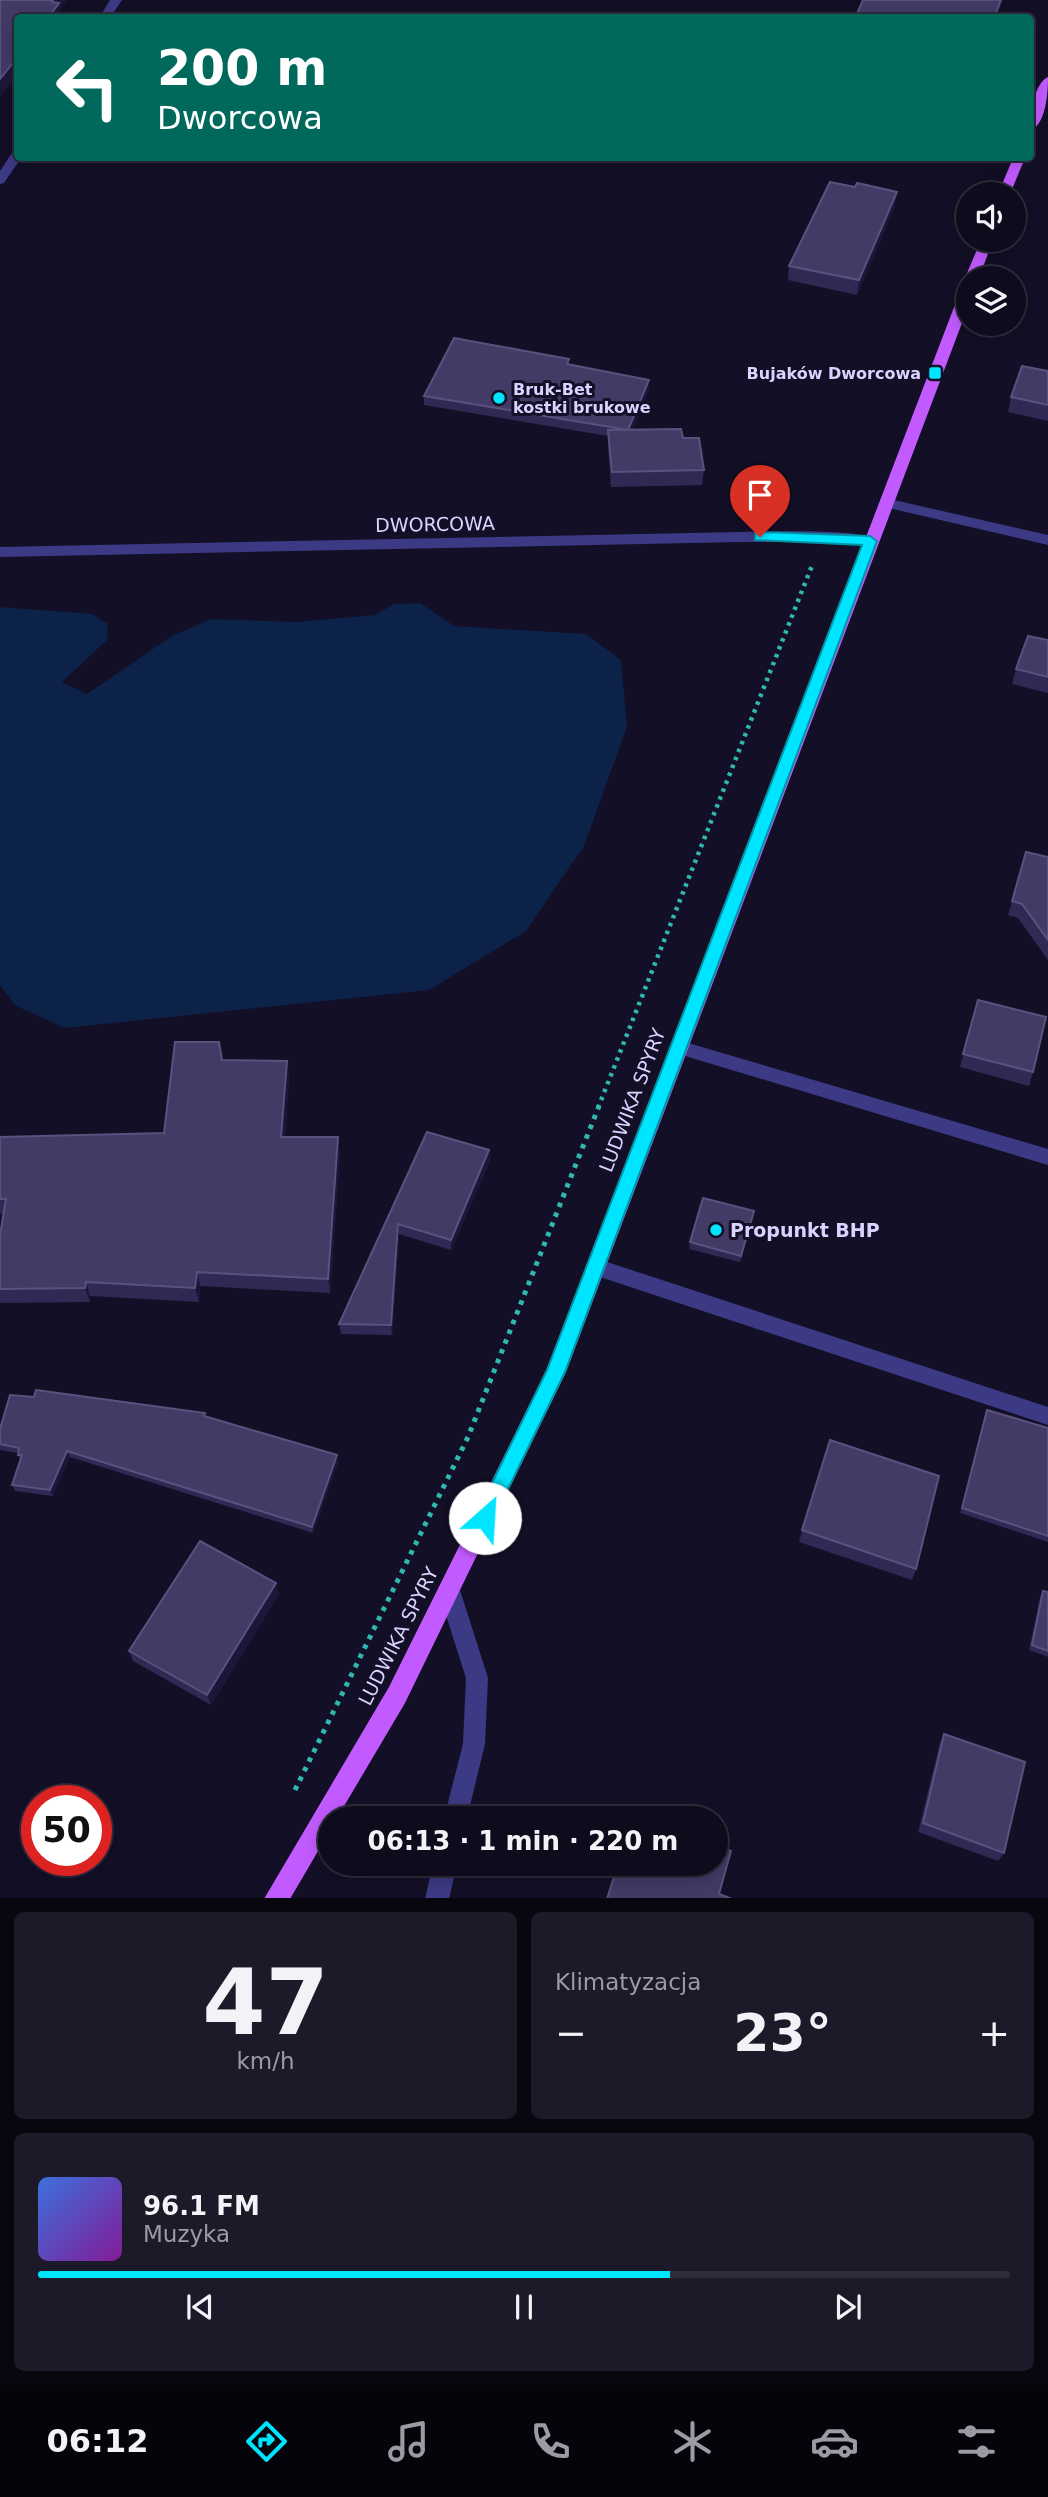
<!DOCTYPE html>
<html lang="pl">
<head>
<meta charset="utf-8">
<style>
  :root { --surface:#0e0b1c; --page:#1c1929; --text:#f1f3f6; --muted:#9b9ba3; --line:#2e2b3b; --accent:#00e5ff }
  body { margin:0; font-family:"DejaVu Sans",sans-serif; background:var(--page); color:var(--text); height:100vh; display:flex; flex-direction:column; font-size:26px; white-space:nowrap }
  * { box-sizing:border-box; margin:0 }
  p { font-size:23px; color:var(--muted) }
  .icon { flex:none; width:38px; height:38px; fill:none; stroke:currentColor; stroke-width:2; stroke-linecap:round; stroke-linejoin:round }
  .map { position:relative; height:1898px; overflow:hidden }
  .panel { display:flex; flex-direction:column; gap:14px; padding:14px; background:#08060f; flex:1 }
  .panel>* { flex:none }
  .guide { position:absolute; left:14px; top:14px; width:1020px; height:147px; border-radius:7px; box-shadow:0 4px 18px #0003,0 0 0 2px var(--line); background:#00695c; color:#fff; overflow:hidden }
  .fabs { position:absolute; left:956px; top:182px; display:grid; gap:14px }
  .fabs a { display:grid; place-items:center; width:70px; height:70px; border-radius:50%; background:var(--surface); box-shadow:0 4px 18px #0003,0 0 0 2px var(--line); font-size:35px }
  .speed { position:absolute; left:21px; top:1785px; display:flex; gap:14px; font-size:35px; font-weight:700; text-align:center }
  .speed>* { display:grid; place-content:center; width:91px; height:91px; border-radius:50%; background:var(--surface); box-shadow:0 4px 18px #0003,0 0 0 2px var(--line); line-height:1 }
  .speed .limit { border:10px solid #d22; background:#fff; color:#111 }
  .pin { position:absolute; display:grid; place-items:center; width:60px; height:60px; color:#fff; margin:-72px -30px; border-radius:50% 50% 50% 0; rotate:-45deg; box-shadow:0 0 7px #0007 }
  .pin .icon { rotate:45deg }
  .me { position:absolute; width:77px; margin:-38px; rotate:26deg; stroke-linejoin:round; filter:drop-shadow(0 0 5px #0008) }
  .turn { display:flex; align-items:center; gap:24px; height:147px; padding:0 28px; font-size:32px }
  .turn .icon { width:91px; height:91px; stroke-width:2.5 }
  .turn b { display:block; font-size:49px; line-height:60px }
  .big { font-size:52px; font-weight:600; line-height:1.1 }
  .panel .card { flex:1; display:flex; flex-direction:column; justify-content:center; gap:10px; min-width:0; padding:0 24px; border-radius:10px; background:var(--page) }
  .panel .dial { align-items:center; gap:0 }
  .dial b { font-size:91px; line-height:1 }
  .song { display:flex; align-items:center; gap:21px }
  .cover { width:84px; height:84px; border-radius:10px; background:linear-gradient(135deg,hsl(220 70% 55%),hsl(290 70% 35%)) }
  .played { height:7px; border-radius:4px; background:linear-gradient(90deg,var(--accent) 65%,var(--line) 65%) }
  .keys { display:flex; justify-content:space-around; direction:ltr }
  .heat { display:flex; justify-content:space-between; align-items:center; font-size:38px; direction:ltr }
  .panel .tiles { flex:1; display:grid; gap:14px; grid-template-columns:1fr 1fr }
  .card:last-child { grid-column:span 2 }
  .trip { position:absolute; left:318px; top:1806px; width:410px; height:70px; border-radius:35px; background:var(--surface); box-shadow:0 4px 18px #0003,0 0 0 2px var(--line); font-weight:600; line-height:70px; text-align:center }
  .menu { display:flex; height:112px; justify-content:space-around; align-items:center; background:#06040b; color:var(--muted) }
  .menu .icon { width:49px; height:49px }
  .menu .active { color:var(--accent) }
  .menu b { font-size:32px; color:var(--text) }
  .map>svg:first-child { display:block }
  .water { fill:#0c2248 }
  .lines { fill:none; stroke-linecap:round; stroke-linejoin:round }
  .path-far1 { stroke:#2fb8b0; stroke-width:4.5; stroke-dasharray:3.5 5; stroke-linecap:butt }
  .path { stroke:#2fb8b0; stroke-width:5; stroke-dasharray:4.5 6; stroke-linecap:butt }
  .minor { fill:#3d3a85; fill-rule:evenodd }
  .major { fill:#c25bff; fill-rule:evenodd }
  .wall { fill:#312854 }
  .shaded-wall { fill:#1d163a }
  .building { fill:#433a66; stroke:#5a527e; stroke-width:2 }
  .route { fill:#00e5ff; stroke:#0095a6; stroke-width:2 }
  .poi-dot { fill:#00e5ff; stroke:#130f26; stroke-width:2.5 }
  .labels { text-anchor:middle; stroke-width:6; stroke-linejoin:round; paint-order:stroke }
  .far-poi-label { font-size:16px; font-weight:bold; fill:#d9d4ff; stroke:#130f26; text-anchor:end }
  .street-label { font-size:19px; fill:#d9d4ff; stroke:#130f26 }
  .poi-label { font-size:19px; font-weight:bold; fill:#d9d4ff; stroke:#130f26; text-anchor:start }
</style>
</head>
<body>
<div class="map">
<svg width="1048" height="1899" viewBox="0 0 1048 1899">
  <rect width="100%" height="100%" fill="#130f26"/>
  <path class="water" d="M 420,603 L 454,626 L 586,634 L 621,660 L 627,727 L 584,846 L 526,931 L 429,990 L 65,1028 L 16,1006 L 0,985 L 0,607 L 92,614 L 108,624 L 107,640 L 62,682 L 87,694 L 172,636 L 211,619 L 297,622 L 375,615 L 394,604 Z"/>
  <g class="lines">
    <path class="path-far1" d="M 598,1108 L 813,563"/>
    <path class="path" d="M 295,1790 L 468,1437 L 599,1106"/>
    <g class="minor">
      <path d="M 110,0 L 122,0 L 110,18 L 99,18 Z"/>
      <path d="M 18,149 L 18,158 L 21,158 L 4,183 L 0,184 L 0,171 L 14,150 Z"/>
      <path d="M 885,498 L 1048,535 L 1048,545 L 880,506 L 880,500 Z"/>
      <path d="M 740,532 C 763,532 865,527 877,541 L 870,546 L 835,542 L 740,542 L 0,557 L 0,547 Z"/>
      <path d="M 678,1040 L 1048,1149 L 1048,1165 L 672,1052 L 669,1047 L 672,1042 Z"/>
      <path d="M 595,1258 L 1048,1407 L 1048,1425 L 588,1273 L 585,1267 L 588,1261 Z"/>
      <path d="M 449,1579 L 457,1583 L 460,1590 L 488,1678 L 485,1744 L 467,1818 L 444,1818 L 463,1744 L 466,1678 L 438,1590 L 441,1583 Z"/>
      <path d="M 433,1864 L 457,1864 L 449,1899 L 425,1899 Z"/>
    </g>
    <g class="major">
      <path d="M 1048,77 C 1048,92 1046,124 1031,130 C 1031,115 1033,84 1048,77 Z"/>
      <path d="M 1013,158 L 1025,158 L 1010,194 L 998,194 Z"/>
      <path d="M 981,240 L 993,240 L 979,278 L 968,278 L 967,281 L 965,278 Z"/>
      <path d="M 968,285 L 968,307 L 566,1372 L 405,1703 L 337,1818 L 331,1818 L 331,1829 L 290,1899 L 264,1899 L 389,1687 L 547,1370 L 961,289 Z"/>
    </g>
  </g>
  <g class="wall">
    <path d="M 895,206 L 857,295 L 788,280 L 789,266 Z"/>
    <path d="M 569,364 L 649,389 L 632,430 L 683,438 L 704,470 L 702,485 L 611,487 L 608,446 L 608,436 L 424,405 L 424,396 Z"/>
    <path d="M 1048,371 L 1048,421 L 1008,412 L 1011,397 Z"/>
    <path d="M 1048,640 L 1048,693 L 1012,684 L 1016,669 Z"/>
    <path d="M 1026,852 L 1048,857 L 1048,960 L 1018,918 L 1008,915 Z"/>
    <path d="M 978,1000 L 1033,1072 L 1029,1086 L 960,1067 Z"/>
    <path d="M 222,1060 L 287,1061 L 289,1076 L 285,1137 L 340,1152 L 330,1293 L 200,1286 L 199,1302 L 90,1296 L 90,1302 L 0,1303 L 0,1235 L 3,1214 L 0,1214 L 0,1137 L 164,1133 Z"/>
    <path d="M 427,1132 L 489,1150 L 490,1161 L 451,1250 L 399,1234 L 392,1335 L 341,1334 L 339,1324 Z"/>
    <path d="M 754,1211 L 740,1262 L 689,1249 L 690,1242 Z"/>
    <path d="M 987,1410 L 1048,1428 L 1048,1542 L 960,1513 Z"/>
    <path d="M 205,1416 L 338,1462 L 313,1533 L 70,1457 L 53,1496 L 15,1491 L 12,1485 L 20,1461 L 18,1453 L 0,1450 L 0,1429 Z"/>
    <path d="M 802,1530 L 916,1569 L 912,1580 L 799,1542 Z"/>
    <path d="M 1043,1591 L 1048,1592 L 1048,1657 L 1029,1650 L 1040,1597 Z"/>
    <path d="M 279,1594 L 211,1705 L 133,1661 L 129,1651 Z"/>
    <path d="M 944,1734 L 1004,1853 L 998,1861 L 918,1832 L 940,1743 Z"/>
  </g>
  <g class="shaded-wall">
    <path d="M 53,0 L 67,0 L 60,9 L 61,18 L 48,18 L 52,2 Z"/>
    <path d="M 1001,0 L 1003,0 L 996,18 L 994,18 Z"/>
    <path d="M 18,57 L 18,75 L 0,97 L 0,79 Z"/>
    <path d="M 897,192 L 895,206 L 857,295 L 859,280 Z"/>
    <path d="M 649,380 L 649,389 L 628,440 L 628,431 Z"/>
    <path d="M 287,1061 L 289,1076 L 284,1152 L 281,1137 Z"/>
    <path d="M 338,1137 L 340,1152 L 330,1293 L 328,1279 Z"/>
    <path d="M 489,1150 L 490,1161 L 451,1250 L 451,1240 Z"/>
    <path d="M 398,1224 L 399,1234 L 392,1335 L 391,1325 Z"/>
    <path d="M 197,1272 L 200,1286 L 199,1302 L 195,1288 Z"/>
    <path d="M 86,1282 L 90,1296 L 90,1302 L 85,1288 Z"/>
    <path d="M 67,1451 L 70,1457 L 53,1496 L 50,1490 Z"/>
    <path d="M 337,1455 L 338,1462 L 313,1533 L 312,1527 Z"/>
    <path d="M 276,1583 L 279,1594 L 211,1705 L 207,1695 Z"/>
  </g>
  <g class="building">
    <path d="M 0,0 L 53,0 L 52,2 L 59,3 L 48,18 L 18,18 L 18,57 L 0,79 Z"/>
    <path d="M 863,0 L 1001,0 L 994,18 L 855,18 Z"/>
    <path d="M 830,182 L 855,187 L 857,183 L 897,192 L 859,280 L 789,266 Z"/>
    <path d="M 454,338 L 569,359 L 567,364 L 649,380 L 628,430 L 424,396 Z"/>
    <path d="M 1022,366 L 1048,371 L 1048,405 L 1011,397 Z"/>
    <path d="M 681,429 L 683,438 L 699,438 L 704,470 L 612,472 L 608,430 Z"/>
    <path d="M 1028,636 L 1048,640 L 1048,677 L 1016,669 Z"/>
    <path d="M 1026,852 L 1048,857 L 1048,940 L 1022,904 L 1012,901 Z"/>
    <path d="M 978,1000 L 1046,1017 L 1033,1072 L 963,1054 Z"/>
    <path d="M 175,1042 L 219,1042 L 222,1060 L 287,1061 L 281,1137 L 338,1137 L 328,1279 L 197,1272 L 195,1288 L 86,1282 L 85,1288 L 0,1289 L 0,1235 L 6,1199 L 0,1199 L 0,1137 L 164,1133 Z"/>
    <path d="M 427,1132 L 489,1150 L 451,1240 L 398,1224 L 391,1325 L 339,1324 Z"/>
    <path d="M 703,1198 L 754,1211 L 741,1256 L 690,1242 Z"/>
    <path d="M 36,1390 L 205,1413 L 204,1416 L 337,1455 L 312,1527 L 67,1451 L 50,1490 L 12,1485 L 22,1455 L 18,1455 L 19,1448 L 0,1444 L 0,1429 L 10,1395 L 34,1397 Z"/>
    <path d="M 987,1410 L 1048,1428 L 1048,1536 L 962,1508 Z"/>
    <path d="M 830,1440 L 939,1476 L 916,1569 L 802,1530 Z"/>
    <path d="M 200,1541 L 276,1583 L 207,1695 L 129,1651 Z"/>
    <path d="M 1043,1591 L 1048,1592 L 1048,1651 L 1032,1645 Z"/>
    <path d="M 944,1734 L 1025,1762 L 1004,1853 L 923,1823 Z"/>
    <path d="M 716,1846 L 731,1851 L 719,1894 L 732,1899 L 607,1899 L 618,1864 L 716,1864 Z"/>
  </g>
  <path class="route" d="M 760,532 L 870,536 L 877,541 L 565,1372 L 491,1524 L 485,1527 L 478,1524 L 475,1518 L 547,1370 L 862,545 L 755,540 L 755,533 Z"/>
  <g class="poi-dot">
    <rect x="928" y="366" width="14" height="14" rx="3.5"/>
    <circle cx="499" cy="398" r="7"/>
    <circle cx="716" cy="1230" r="7"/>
  </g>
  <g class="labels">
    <g class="far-poi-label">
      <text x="921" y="379">Bujaków Dworcowa</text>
      <text x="513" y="395" text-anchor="start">Bruk-Bet<tspan x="513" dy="18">kostki brukowe</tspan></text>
    </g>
    <g class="street-label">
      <text transform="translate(435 524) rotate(-1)" y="7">DWORCOWA</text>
      <text transform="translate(632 1100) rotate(-69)" y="7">LUDWIKA SPYRY</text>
      <text transform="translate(398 1636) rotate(-63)" y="7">LUDWIKA SPYRY</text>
    </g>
    <g class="poi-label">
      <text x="730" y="1237">Propunkt BHP</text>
    </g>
  </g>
</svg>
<div class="fabs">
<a><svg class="icon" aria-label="sound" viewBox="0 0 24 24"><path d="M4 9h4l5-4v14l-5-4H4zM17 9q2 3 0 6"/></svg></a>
<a><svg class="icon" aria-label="layers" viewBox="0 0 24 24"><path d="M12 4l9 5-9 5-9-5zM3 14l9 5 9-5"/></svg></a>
</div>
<div class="speed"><div class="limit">50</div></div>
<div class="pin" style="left:760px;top:537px;background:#d93025"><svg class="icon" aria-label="arrive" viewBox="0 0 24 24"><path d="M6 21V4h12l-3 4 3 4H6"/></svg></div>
<svg class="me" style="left:485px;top:1518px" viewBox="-20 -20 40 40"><circle r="19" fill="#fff"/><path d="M0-13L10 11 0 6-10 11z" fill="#00e5ff"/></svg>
<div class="trip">06:13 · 1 min · 220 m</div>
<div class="guide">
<div class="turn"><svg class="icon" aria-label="left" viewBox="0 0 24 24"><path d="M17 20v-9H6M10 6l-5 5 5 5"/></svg><div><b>200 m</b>Dworcowa</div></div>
</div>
</div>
<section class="panel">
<div class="tiles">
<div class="card dial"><b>47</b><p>km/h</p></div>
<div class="card"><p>Klimatyzacja</p>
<div class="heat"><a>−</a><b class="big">23°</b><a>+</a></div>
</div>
<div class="card">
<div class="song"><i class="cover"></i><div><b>96.1 FM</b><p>Muzyka</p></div></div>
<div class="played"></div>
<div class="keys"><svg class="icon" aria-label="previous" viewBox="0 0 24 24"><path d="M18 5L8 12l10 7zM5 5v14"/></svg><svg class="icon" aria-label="pause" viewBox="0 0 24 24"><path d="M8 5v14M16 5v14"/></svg><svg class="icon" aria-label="next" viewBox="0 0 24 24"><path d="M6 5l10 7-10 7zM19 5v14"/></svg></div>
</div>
</div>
</section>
<nav class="menu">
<b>06:12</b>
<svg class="icon active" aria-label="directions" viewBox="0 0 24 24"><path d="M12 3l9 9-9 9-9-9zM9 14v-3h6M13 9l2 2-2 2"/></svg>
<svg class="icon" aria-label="music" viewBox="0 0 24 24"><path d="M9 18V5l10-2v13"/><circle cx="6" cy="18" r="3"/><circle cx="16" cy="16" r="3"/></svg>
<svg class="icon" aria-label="phone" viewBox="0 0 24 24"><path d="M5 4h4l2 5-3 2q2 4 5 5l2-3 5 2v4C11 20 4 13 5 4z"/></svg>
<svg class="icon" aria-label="climate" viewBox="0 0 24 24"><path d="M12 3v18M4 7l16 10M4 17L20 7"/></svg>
<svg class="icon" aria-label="car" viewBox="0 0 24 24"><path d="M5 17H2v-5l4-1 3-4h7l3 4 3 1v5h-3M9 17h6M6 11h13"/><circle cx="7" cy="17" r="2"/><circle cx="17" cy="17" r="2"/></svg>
<svg class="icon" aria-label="filters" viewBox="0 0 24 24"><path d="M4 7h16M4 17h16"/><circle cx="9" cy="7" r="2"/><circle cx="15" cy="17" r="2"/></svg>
</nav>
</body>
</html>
